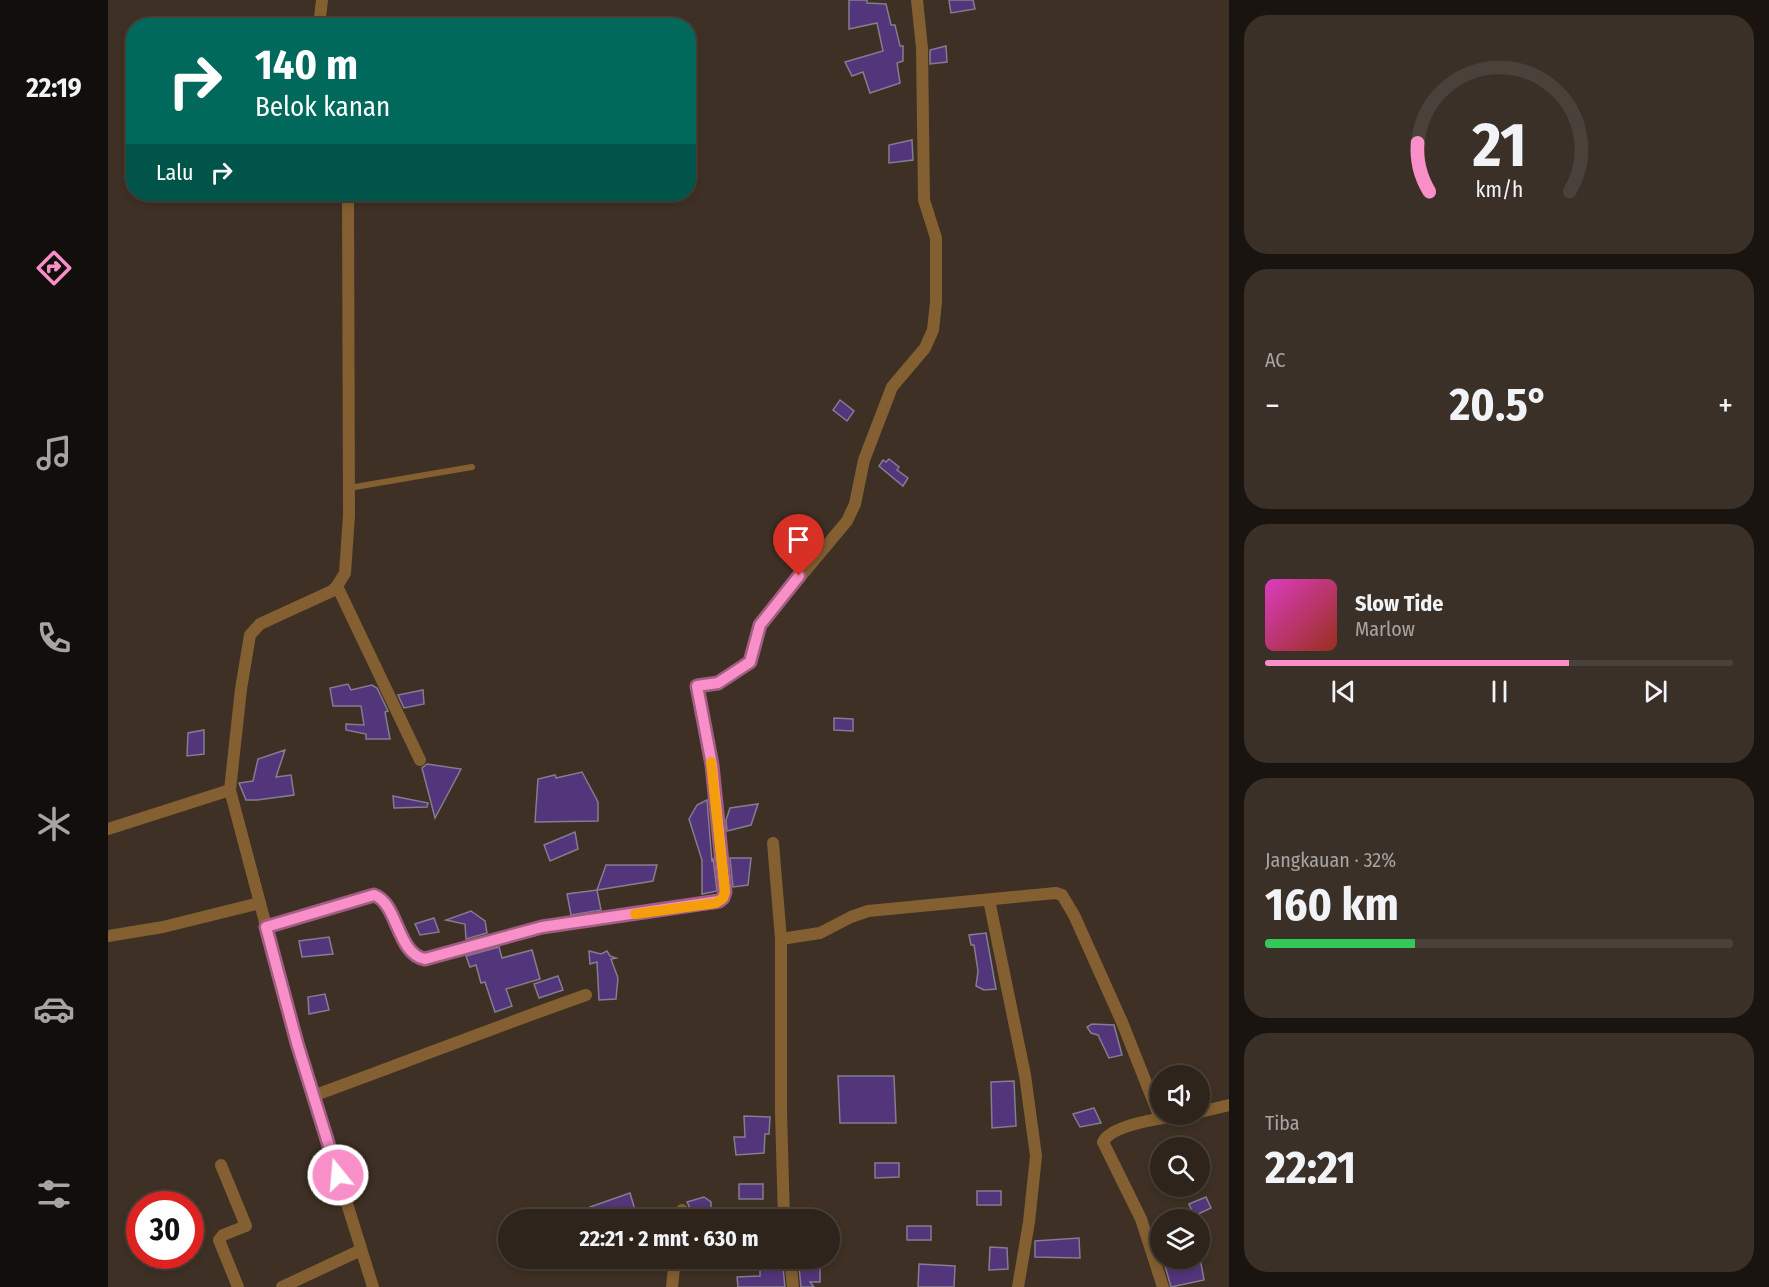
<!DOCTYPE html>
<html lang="id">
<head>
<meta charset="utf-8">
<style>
  :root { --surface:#2e241b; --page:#3a3028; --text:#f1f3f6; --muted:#a7a4a3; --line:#49413a; --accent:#f98fc9 }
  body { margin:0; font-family:"Fira Sans Condensed",sans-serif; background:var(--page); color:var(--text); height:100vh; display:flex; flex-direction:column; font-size:22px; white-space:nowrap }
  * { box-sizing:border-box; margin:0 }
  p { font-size:20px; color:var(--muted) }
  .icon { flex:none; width:33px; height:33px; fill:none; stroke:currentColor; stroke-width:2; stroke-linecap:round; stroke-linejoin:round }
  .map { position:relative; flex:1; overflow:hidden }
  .panel { display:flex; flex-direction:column; gap:15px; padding:15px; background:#19140f; width:540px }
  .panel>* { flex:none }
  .banner { position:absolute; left:18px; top:18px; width:570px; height:183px; border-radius:24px; box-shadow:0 3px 9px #0003,0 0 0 2px var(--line); background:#00695c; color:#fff; overflow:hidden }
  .buttons { position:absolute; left:1042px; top:1065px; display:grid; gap:12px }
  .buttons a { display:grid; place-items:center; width:60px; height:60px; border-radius:50%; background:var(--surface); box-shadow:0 3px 9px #0003,0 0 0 2px var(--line); font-size:30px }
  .speed { position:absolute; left:18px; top:1191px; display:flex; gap:12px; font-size:30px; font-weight:700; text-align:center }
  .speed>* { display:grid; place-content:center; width:78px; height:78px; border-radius:50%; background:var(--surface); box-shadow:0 3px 9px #0003,0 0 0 2px var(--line); line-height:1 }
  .speed .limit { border:9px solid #d22; background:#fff; color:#111 }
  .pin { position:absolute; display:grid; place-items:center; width:51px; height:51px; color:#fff; margin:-62px -26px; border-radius:50% 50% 50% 0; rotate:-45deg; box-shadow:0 0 6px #0007 }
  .pin .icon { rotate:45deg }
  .me { position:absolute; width:66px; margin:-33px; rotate:343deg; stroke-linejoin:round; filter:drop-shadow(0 0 4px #0008) }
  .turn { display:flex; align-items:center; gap:21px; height:126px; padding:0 30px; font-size:27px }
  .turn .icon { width:78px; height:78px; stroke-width:2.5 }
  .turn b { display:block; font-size:42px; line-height:51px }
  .then { display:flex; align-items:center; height:57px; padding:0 30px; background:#0003; gap:12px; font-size:22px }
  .big { font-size:45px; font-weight:700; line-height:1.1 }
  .panel .widget { flex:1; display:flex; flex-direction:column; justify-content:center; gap:9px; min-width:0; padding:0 21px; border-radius:24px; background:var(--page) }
  .panel .dial { align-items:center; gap:0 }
  .dial svg { height:156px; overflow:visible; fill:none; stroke:var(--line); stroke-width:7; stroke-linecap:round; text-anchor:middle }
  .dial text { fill:var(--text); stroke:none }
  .song { display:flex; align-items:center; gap:18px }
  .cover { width:72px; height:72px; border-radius:9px; background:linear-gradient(135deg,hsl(310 70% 55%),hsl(10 70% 35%)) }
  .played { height:6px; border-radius:3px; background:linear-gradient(90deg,var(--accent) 65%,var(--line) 65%) }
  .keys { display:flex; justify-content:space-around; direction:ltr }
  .heat { display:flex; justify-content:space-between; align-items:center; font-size:33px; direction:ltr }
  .charge { height:9px; border-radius:4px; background:linear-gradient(90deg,#34c759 32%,var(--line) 0) }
  .trip { position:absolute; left:390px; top:1209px; width:342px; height:60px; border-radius:30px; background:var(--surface); box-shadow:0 3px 9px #0003,0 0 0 2px var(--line); font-weight:700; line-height:60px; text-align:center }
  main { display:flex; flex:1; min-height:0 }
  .menu { display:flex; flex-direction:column; width:108px; justify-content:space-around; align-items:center; background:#120e0b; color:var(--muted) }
  .menu .icon { width:42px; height:42px }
  .menu .selected { color:var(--accent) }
  .menu b { font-size:27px; color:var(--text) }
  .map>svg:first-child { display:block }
  .building { fill:#52357a; stroke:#837d90; stroke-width:1.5 }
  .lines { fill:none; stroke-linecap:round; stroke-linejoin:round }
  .service { stroke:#835f31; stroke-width:6 }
  .minor { stroke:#835f31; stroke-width:12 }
  .route-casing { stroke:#a25d83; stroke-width:15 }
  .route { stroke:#f98fc9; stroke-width:10 }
  .slow { stroke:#f59e0b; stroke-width:10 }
</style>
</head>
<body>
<main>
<nav class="menu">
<b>22:19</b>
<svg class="icon selected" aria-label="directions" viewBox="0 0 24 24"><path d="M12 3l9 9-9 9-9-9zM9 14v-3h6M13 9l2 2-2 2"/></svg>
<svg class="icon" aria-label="music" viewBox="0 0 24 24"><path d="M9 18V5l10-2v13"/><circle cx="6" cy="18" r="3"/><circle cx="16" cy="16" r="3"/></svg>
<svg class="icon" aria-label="phone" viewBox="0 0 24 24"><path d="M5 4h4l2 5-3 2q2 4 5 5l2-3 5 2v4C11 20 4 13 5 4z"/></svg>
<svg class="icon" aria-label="climate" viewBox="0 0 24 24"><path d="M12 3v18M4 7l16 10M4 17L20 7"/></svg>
<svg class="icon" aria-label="car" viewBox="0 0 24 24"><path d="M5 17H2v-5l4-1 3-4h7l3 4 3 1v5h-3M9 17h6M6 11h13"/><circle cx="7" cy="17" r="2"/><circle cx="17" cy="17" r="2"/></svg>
<svg class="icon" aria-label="filters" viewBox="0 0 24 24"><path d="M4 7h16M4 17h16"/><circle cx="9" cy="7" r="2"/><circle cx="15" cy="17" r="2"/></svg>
</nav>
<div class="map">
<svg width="1121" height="1287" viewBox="0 0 1121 1287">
  <rect width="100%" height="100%" fill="#3e3024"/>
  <g class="building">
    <path d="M 741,0 L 759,0 L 759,3 L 778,4 L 783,25 L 787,25 L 792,46 L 795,46 L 795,61 L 789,63 L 792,83 L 762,93 L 755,72 L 744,76 L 737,62 L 775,51 L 769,23 L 741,29 Z"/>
    <path d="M 841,0 L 865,0 L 867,9 L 843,13 Z"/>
    <path d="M 838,46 L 839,62 L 822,64 L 822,50 Z"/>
    <path d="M 804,140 L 805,160 L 781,163 L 781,145 Z"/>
    <path d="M 732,400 L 746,411 L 739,421 L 725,410 Z"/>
    <path d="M 781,459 L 791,467 L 789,470 L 800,478 L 795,486 L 771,466 L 775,460 L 778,462 Z"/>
    <path d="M 240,684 L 243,690 L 264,685 L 269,688 L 280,711 L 277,712 L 282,739 L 258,739 L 258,734 L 238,730 L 238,724 L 256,725 L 253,706 L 225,706 L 222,688 Z"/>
    <path d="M 315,690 L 316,704 L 296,708 L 290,695 Z"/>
    <path d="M 726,718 L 745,719 L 745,731 L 726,730 Z"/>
    <path d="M 96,730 L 96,754 L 79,756 L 80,733 Z"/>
    <path d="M 177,750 L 168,777 L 183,775 L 186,795 L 149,800 L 138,800 L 131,783 L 145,781 L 150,759 Z"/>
    <path d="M 319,764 L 353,769 L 327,818 L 314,768 Z"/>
    <path d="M 474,772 L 490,802 L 490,821 L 427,822 L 430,779 L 447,775 L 448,778 Z"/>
    <path d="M 285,796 L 320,803 L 319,807 L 286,808 Z"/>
    <path d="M 599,800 L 604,862 L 605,858 L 609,891 L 594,894 L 594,860 L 581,819 L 589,805 Z"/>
    <path d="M 650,804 L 643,825 L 619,831 L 618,820 L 622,808 Z"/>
    <path d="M 467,832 L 470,849 L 442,861 L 436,845 Z"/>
    <path d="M 622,858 L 643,858 L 640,885 L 625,887 Z"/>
    <path d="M 498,865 L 549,865 L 545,881 L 489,890 Z"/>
    <path d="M 489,890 L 493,910 L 463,915 L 459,894 Z"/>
    <path d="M 363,911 L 377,921 L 379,933 L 358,939 L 357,924 L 338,920 Z"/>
    <path d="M 326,918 L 331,932 L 312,935 L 307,924 Z"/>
    <path d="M 878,933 L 888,989 L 876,990 L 868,986 L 870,971 L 866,945 L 863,945 L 861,935 Z"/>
    <path d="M 221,937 L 225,954 L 194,957 L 191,941 Z"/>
    <path d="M 391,947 L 394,958 L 424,950 L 432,979 L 398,989 L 404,1006 L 387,1012 L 377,982 L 373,983 L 368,965 L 362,967 L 358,956 Z"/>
    <path d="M 481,951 L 493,954 L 499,951 L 502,956 L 508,958 L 503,959 L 510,978 L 508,999 L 491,1000 L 489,962 L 482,964 Z"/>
    <path d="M 450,976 L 455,990 L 431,998 L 426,984 Z"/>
    <path d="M 217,994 L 221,1010 L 201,1014 L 200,997 Z"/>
    <path d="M 984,1024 L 1006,1025 L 1014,1055 L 1001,1058 L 990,1035 L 983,1033 L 979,1027 Z"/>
    <path d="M 730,1076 L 786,1076 L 788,1123 L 732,1123 Z"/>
    <path d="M 906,1081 L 908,1126 L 884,1128 L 883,1082 Z"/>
    <path d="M 986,1108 L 993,1123 L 972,1127 L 965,1114 Z"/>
    <path d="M 636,1116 L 662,1117 L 661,1134 L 657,1134 L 656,1153 L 628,1155 L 626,1137 L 637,1137 Z"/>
    <path d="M 767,1163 L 791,1163 L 791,1177 L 767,1178 Z"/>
    <rect x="631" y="1184" width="24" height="15"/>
    <rect x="869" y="1191" width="24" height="14"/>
    <path d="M 522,1193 L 530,1220 L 487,1220 L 482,1207 Z"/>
    <path d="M 596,1197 L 603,1202 L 603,1217 L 581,1217 L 582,1208 L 579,1202 Z"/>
    <path d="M 1098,1197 L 1103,1208 L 1086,1216 L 1081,1204 Z"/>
    <rect x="799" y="1226" width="24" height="14"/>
    <path d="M 971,1238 L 972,1258 L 927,1257 L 927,1241 Z"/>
    <path d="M 882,1247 L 899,1248 L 900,1269 L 881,1270 Z"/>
    <path d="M 575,1258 L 614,1258 L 615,1265 L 574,1270 Z"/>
    <path d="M 652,1258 L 674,1258 L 677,1287 L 630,1287 L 629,1277 L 652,1276 Z"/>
    <path d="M 1083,1258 L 1092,1258 L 1096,1280 L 1063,1287 L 1057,1266 Z"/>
    <path d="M 811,1264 L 847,1266 L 846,1287 L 810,1287 Z"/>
    <path d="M 691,1267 L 712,1267 L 712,1282 L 702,1282 L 706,1287 L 693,1287 Z"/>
  </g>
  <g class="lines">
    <path class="service" d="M 241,488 L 364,467"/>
    <g class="minor">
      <path d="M 211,26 L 214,0"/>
      <path d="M 229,586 L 312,760"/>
      <path d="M 122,790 L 189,1043 L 265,1287"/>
      <path d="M 0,829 L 122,790 L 133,689 L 142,635 L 152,624 L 224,591 L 229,586 L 237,573 L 241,515 L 240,194"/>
      <path d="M 665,843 L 673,939"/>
      <path d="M 881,900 L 917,1075 L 928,1156 L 921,1222 L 910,1287"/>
      <path d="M 158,927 L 266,895 C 290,903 289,954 317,959 L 434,927 L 600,904 L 608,903 L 615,898 L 617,892 L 604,766 L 589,686 L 610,683 L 642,662 L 652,625 L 739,521 L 747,504 L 756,460 L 784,387 L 817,348 L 825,330 L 828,302 L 828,238 L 816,200 L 814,48 L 809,0"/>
      <path d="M 0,936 L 55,927 L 152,903"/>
      <path d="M 205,1096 C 296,1063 387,1027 478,995"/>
      <path d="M 1092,1112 L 1121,1105"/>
      <path d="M 113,1165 L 138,1226 L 115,1235 L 111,1240 L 130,1287"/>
      <path d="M 572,1220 L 574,1210"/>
      <path d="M 676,1220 L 673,1112 L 673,939 L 712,933 L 743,917 L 760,911 L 948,893 L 954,895 L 966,915 L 1014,1022 L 1052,1118"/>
      <path d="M 682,1258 L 685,1287"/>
      <path d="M 174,1287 L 253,1250"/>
      <path d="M 564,1287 L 567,1258"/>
      <path d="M 1055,1287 L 1033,1219 L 995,1142 C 1004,1123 1060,1118 1079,1114"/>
    </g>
  </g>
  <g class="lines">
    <defs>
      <path id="route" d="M 230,1175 L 189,1043 L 158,927 L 266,895 C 290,903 289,954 317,959 L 434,927 L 611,901 L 615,898 L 617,892 L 604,765 L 589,686 L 610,683 L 642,662 L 652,625 L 691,576"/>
    </defs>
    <use href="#route" class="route-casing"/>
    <use href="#route" class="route"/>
    <path class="slow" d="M 527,914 L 608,903 L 615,898 L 617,892 L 603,762"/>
  </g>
</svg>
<div class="buttons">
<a><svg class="icon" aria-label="sound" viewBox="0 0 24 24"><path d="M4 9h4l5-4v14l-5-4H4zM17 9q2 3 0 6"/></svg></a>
<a><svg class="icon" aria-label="search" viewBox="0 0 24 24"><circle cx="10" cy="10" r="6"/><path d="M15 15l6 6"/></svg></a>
<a><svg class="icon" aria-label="layers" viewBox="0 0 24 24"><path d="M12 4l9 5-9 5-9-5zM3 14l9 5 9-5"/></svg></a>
</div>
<div class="speed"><div class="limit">30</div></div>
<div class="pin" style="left:691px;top:576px;background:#d93025"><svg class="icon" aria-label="arrive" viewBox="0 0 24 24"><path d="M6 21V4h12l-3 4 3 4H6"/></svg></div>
<svg class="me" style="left:230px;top:1175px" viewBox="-20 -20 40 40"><circle r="17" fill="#f98fc9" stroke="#fff" stroke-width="3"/><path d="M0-11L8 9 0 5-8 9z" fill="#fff"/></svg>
<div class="trip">22:21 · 2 mnt · 630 m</div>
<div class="banner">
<div class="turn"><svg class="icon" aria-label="right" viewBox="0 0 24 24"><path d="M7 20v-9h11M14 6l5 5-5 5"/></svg><div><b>140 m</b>Belok kanan</div></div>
<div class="then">Lalu<svg class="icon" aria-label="right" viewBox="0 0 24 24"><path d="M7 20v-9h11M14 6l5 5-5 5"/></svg></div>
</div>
</div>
<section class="panel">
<div class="widget dial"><svg viewBox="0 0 100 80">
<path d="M14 69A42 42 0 1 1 86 69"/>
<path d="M14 69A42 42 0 0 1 8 44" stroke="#f98fc9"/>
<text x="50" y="56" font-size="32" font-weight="700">21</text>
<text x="50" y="72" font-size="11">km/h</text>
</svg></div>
<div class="widget"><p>AC</p>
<div class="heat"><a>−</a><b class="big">20.5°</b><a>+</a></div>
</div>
<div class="widget">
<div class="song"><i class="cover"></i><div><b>Slow Tide</b><p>Marlow</p></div></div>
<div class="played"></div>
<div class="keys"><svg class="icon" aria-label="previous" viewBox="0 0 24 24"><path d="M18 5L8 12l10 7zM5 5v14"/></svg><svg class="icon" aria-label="pause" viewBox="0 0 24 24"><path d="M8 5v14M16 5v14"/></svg><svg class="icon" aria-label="next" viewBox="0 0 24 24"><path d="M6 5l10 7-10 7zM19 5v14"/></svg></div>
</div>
<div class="widget"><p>Jangkauan · 32%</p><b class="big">160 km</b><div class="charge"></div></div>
<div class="widget"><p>Tiba</p><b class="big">22:21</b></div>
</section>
</main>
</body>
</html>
